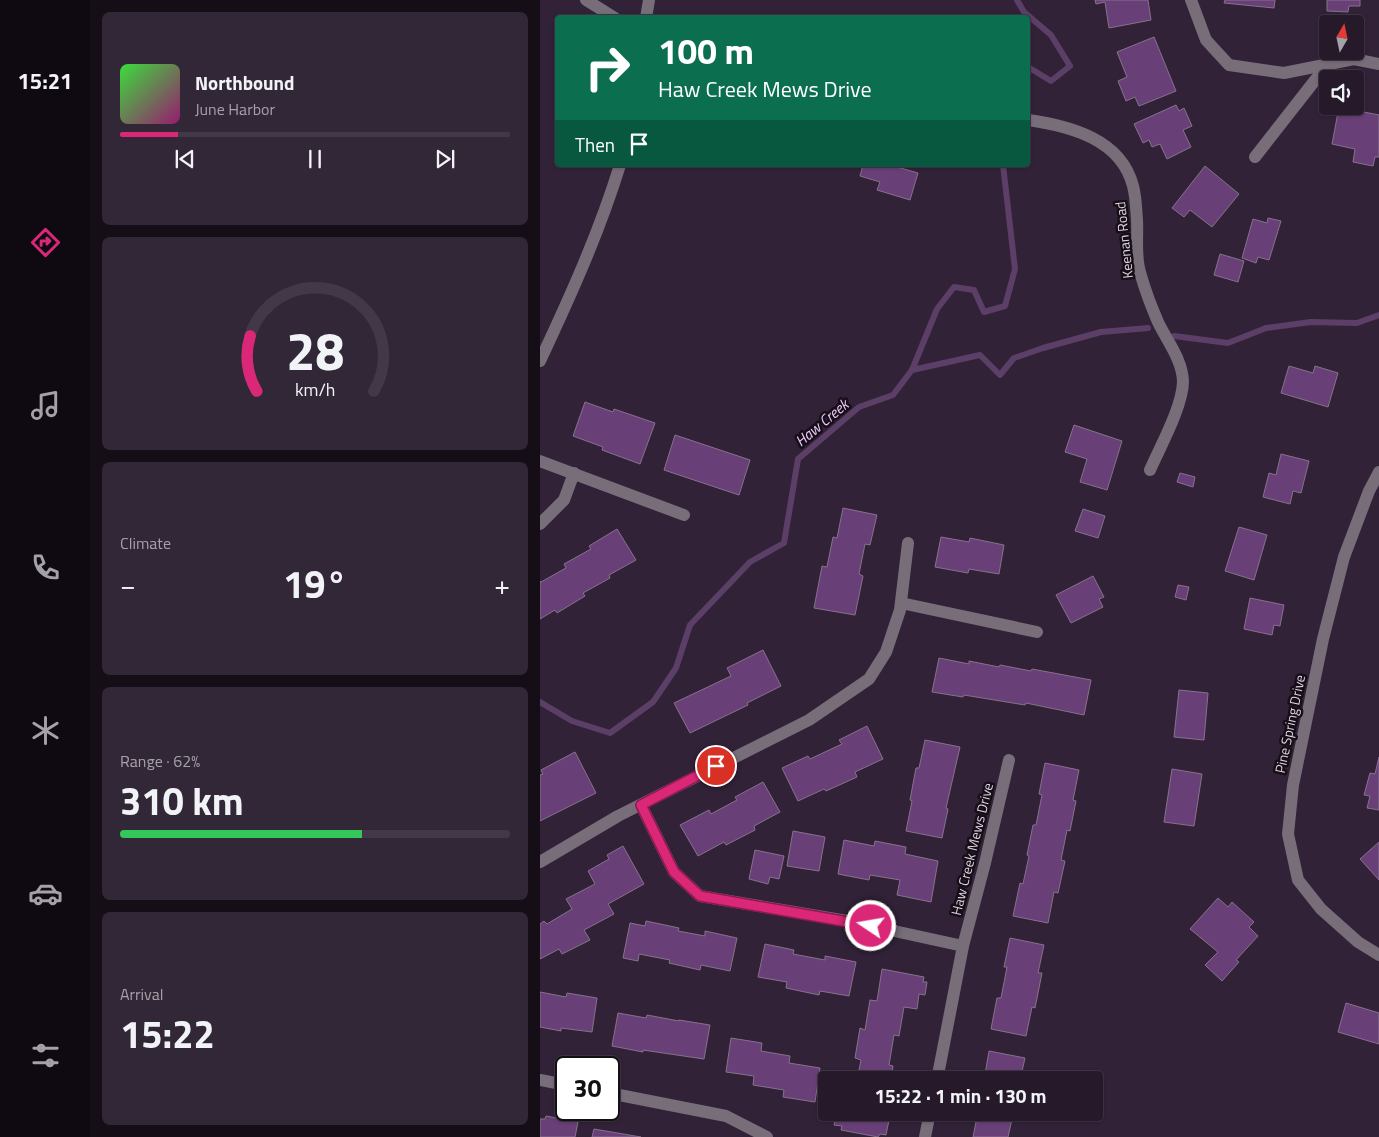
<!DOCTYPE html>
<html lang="en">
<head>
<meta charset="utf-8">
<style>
  :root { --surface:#261a2a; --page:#322736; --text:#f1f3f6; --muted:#a4a1a8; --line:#423847; --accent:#db2777 }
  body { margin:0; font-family:"Titillium Web",sans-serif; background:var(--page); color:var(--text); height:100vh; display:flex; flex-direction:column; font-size:19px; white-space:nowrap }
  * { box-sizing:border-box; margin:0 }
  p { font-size:16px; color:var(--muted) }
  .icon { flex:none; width:28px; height:28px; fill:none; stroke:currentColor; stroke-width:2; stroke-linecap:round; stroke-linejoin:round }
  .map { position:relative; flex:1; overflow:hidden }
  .side { display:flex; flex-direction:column; gap:12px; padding:12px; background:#150e17; width:450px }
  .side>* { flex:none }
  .hud { position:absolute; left:15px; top:15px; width:475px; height:152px; border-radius:5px; box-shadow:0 1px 4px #0004,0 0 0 1px var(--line); background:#0b6e4f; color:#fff; overflow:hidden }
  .needle { width:32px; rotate:9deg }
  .tools { position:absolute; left:779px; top:15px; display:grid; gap:10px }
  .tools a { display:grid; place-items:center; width:45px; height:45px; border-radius:5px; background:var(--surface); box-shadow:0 1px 4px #0004,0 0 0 1px var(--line); font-size:25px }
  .speed { position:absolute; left:15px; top:1056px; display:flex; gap:10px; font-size:25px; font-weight:700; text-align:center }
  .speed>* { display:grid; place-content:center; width:65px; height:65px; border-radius:50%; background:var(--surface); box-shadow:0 1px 4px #0004,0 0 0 1px var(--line); line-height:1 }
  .speed .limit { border:2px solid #111; border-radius:8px; background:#fff; color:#111 }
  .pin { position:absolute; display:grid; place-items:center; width:42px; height:42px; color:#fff; margin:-21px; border:2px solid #fff; border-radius:50%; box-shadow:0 1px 5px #0007 }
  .me { position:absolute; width:55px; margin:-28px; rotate:282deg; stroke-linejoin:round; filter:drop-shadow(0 0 4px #0008) }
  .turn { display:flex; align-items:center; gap:18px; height:105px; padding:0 20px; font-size:22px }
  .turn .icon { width:65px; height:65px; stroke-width:2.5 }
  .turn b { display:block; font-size:35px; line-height:42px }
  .then { display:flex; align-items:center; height:48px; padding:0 20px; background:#0003; gap:10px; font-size:19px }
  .big { font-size:38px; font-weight:700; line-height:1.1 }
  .side .widget { flex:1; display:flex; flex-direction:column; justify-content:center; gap:8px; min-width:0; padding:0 18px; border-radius:8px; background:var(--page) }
  .side .dial { align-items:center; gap:0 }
  .dial svg { height:130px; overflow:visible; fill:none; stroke:var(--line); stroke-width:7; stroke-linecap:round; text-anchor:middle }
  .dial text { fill:var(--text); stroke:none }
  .song { display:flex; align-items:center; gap:15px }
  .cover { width:60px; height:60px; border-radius:8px; background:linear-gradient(135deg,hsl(120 70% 55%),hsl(320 70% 35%)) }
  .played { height:5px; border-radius:2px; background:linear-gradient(90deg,var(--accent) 15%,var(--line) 15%) }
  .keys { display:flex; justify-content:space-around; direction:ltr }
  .heat { display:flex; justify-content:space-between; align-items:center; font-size:28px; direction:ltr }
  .charge { height:8px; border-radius:4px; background:linear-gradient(90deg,#34c759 62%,var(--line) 0) }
  .trip { position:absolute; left:278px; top:1071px; width:285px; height:50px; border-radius:5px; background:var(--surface); box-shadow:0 1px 4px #0004,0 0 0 1px var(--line); font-weight:700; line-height:50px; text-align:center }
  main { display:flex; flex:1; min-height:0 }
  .menu { display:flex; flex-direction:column; width:90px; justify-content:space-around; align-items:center; background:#0f0a11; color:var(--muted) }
  .menu .icon { width:35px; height:35px }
  .menu .selected { color:var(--accent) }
  .menu b { font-size:22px; color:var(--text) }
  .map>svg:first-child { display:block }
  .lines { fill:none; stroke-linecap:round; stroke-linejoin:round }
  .stream { stroke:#5c3f66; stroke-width:6 }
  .building { fill:#693f78; stroke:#86728c }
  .minor { stroke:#776e7a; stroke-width:12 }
  .route-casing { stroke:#8e194d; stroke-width:12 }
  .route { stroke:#db2777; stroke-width:9 }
  .labels { text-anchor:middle; stroke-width:5; stroke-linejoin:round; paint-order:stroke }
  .street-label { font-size:14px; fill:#ded3e2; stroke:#160f18 }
  .water-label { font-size:15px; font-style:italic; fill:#f0cafd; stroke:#160f18 }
</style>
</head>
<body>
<main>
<nav class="menu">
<b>15:21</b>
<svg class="icon selected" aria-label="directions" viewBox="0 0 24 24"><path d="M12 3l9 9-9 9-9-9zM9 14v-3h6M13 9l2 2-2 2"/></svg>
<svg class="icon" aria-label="music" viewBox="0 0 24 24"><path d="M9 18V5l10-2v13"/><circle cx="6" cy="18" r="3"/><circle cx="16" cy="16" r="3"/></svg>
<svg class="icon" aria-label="phone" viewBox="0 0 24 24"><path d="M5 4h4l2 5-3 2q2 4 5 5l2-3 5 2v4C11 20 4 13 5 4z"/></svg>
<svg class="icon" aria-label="climate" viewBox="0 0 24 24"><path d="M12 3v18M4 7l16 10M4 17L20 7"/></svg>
<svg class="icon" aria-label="car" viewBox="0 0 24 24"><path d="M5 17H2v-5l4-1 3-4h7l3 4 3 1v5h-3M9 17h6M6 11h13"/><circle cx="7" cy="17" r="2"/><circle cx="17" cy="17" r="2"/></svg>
<svg class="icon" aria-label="filters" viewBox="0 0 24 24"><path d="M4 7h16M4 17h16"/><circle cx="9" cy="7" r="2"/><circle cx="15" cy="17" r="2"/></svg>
</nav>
<section class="side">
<div class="widget">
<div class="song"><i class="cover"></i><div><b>Northbound</b><p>June Harbor</p></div></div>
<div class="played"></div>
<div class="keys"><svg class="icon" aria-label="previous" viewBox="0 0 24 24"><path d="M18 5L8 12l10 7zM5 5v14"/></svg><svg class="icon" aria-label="pause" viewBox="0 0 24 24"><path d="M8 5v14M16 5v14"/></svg><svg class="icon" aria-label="next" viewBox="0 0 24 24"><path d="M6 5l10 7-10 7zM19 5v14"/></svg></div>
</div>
<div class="widget dial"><svg viewBox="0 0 100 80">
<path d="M14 69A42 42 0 1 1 86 69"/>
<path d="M14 69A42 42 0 0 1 10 35" stroke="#db2777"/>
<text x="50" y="56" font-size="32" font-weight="700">28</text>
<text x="50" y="72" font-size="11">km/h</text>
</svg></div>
<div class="widget"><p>Climate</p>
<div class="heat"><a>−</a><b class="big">19°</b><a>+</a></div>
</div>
<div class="widget"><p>Range · 62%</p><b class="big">310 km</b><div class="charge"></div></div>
<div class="widget"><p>Arrival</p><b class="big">15:22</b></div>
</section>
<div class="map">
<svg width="839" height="1137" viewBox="0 0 839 1137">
  <rect width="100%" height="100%" fill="#322238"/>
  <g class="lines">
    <g class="stream">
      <path d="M 477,0 L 484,12 L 511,35 L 530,66 L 511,81 L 488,67"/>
      <path d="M 634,336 L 688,343 L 726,328 L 771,322 L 817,323 L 839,315"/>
      <path d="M 372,370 L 440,355 L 460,375 L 474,358 L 503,348 L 561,332 L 608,328"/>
      <path d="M 0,702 L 32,721 L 70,733 L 113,702 L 136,668 L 150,625 L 210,562 L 244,543 L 258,459 L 319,407 L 353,395 L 372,370 L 397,309 L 414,287 L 434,290 L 444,312 L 465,306 L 475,269 L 463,165"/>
    </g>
  </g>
  <g class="building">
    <path d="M 555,0 L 608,0 L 611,20 L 569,28 L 565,2 L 556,4 Z"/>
    <path d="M 685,0 L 735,0 L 734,8 L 684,3 Z"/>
    <path d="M 787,0 L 820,0 L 820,6 L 809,6 L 808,12 L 787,11 Z"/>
    <path d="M 614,37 L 636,91 L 599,106 L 595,97 L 586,101 L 578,81 L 587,77 L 577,52 Z"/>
    <path d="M 636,105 L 639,111 L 644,108 L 652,126 L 643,130 L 651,147 L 627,159 L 620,144 L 612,147 L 609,140 L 603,143 L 594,124 Z"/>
    <path d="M 799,107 L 839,115 L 839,157 L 835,157 L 833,166 L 813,162 L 815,149 L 792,144 Z"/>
    <path d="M 323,165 L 350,165 L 378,173 L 370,200 L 337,190 L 340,182 L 320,176 Z"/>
    <path d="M 665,166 L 699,194 L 672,227 L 650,210 L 644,217 L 632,208 Z"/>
    <path d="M 728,218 L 741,221 L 729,260 L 718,257 L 716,263 L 702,258 L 713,219 L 727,223 Z"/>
    <path d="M 680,254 L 704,261 L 698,282 L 674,275 Z"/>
    <path d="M 749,366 L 773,373 L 775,366 L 798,373 L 788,407 L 741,393 Z"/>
    <path d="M 45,402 L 73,412 L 74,409 L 115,423 L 100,464 L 62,450 L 63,447 L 33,436 Z"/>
    <path d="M 534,425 L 582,441 L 567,490 L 540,482 L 547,459 L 525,452 Z"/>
    <path d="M 135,435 L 210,460 L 199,495 L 124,470 Z"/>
    <path d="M 741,454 L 769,461 L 761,493 L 753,491 L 750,504 L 723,497 L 729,473 L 736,475 Z"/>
    <path d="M 640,473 L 655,477 L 653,487 L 637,482 Z"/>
    <path d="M 303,508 L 337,515 L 330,545 L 325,544 L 319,574 L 323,576 L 315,615 L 274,608 L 282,566 L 287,567 L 293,537 L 297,538 Z"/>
    <path d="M 543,509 L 565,516 L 558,538 L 535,531 Z"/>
    <path d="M 699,527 L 727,535 L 714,580 L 685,571 Z"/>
    <path d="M 77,529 L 96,560 L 69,575 L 70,578 L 43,593 L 45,596 L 17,613 L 15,610 L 0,619 L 0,581 L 1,582 L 26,568 L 24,564 L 51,549 L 49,546 Z"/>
    <path d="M 401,537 L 429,542 L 430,538 L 464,545 L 459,574 L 429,569 L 428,573 L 395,567 Z"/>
    <path d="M 553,576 L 564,597 L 559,599 L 563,607 L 531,623 L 516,595 Z"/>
    <path d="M 638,585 L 649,587 L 646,600 L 635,597 Z"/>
    <path d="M 710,598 L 744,605 L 740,626 L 734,625 L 732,635 L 704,629 Z"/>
    <path d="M 223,650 L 241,686 L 207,703 L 208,705 L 150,733 L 134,703 L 191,676 L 187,668 Z"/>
    <path d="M 399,658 L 429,664 L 429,661 L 459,667 L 460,665 L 491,671 L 492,669 L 551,680 L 544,715 L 486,703 L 485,705 L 424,695 L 423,697 L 392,692 Z"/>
    <path d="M 639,690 L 668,693 L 664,740 L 634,737 Z"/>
    <path d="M 327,726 L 343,759 L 315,772 L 317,777 L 286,791 L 284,789 L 258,801 L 242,768 L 268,756 L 270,759 L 302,744 L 299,740 Z"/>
    <path d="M 385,740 L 420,747 L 406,808 L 408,809 L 402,838 L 366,831 L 372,801 L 370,800 L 376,768 L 379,768 Z"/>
    <path d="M 35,752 L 56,793 L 0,821 L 0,775 L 3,774 L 1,770 Z"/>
    <path d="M 839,757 L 839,810 L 827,808 L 830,796 L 824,795 L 830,773 L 835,774 Z"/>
    <path d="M 505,763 L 539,770 L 533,800 L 536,801 L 530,831 L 527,830 L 521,860 L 525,861 L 518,893 L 514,892 L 508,923 L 473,916 L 480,883 L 483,884 L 489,856 L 487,855 L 493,825 L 496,825 L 502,795 L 499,794 Z"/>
    <path d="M 632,769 L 662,774 L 654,826 L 624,822 Z"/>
    <path d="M 223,782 L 240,812 L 214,826 L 215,830 L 186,845 L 184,842 L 158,856 L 140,825 L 169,810 L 171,814 L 197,800 L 195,797 Z"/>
    <path d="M 253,831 L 285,837 L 279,871 L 247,866 Z"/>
    <path d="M 304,840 L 334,846 L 335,841 L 366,847 L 365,854 L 398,861 L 391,902 L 357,895 L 360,880 L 330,875 L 329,880 L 298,874 Z"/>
    <path d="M 839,842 L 839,880 L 820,859 Z"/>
    <path d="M 83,846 L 104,884 L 68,904 L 74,914 L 44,930 L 50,940 L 22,954 L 19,949 L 0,959 L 0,924 L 4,921 L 7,924 L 32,909 L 26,899 L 55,884 L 48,871 L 69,859 L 67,855 Z"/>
    <path d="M 215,850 L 244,856 L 239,879 L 230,877 L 228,884 L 209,879 Z"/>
    <path d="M 678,898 L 688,907 L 692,902 L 714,922 L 709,927 L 718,936 L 696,960 L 699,962 L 682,981 L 665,965 L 678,952 L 650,929 Z"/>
    <path d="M 106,921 L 139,928 L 138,931 L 165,936 L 165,931 L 197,938 L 190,971 L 161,965 L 160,970 L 129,963 L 130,960 L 99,954 L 98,961 L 83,958 L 90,923 L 105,926 Z"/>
    <path d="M 470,938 L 504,945 L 498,973 L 502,973 L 495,1008 L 492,1007 L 486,1036 L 451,1029 L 457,998 L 461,998 L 467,967 L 464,967 Z"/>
    <path d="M 225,944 L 254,950 L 253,954 L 285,960 L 285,956 L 316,962 L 309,996 L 280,991 L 279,995 L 246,988 L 247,982 L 218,977 Z"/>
    <path d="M 342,969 L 384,977 L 383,982 L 387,982 L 385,995 L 379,994 L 377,1009 L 364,1007 L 359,1036 L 354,1035 L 349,1065 L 353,1066 L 351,1080 L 317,1080 L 321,1060 L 315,1058 L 320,1028 L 325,1030 L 330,1000 L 337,1001 Z"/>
    <path d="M 0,992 L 26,997 L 27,993 L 57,998 L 52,1032 L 21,1028 L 21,1031 L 0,1027 Z"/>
    <path d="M 806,1003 L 839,1013 L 839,1044 L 798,1032 Z"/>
    <path d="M 78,1013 L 106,1018 L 107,1015 L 139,1021 L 139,1020 L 170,1025 L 164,1059 L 103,1050 L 103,1052 L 72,1046 Z"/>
    <path d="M 191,1038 L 222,1043 L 221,1051 L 250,1056 L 249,1063 L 280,1068 L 275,1102 L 243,1097 L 244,1090 L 213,1085 L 214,1076 L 186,1072 Z"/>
    <path d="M 449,1051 L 485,1058 L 480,1080 L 444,1080 Z"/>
    <path d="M 297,1112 L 347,1112 L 345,1119 L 349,1120 L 346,1135 L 340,1134 L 338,1137 L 301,1130 L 302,1126 L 294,1125 Z"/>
    <path d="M 438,1112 L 469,1112 L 468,1118 L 472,1119 L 468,1137 L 433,1137 Z"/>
    <path d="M 6,1116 L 38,1122 L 35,1137 L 0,1137 L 0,1119 L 5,1119 Z"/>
    <path d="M 54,1129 L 101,1137 L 52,1137 Z"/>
  </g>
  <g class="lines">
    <g class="minor">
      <path d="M 46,0 L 75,18"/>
      <path d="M 651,0 L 666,40 L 689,65 L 744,73 L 814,59 L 839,64"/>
      <path d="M 106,18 L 109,0"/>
      <path d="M 488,120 C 530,126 581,139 593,186 C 596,197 596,208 597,220 C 598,237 595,256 600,272 C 605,290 611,306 618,322 C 627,341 642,359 643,381 C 643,406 620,447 610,470"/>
      <path d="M 715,157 L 787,65"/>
      <path d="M 0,361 C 30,297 59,233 80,165"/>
      <path d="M 0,461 L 144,515"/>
      <path d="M 839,472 L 829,491 L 804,557 L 783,639 L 753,785 L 748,834 L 758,880 L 781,909 L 818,942 L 839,955"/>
      <path d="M 0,524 L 24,500 L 34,473"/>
      <path d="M 361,603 L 497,632"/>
      <path d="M 101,805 L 134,872 L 160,896 L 313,922 L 423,946 L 397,1080"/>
      <path d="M 0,862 L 78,816 L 269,720 L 329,679 L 346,652 L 360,610 L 368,543"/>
      <path d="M 423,946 L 445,863 L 469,760"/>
      <path d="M 0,1080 L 26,1085"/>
      <path d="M 69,1093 L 186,1116 L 227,1137"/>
      <path d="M 385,1137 L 390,1112"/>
    </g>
  </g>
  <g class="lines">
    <defs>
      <path id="route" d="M 176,766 L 101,805 L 134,872 L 160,896 L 331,926"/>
    </defs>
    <use href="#route" class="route-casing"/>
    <use href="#route" class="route"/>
  </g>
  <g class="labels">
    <g class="street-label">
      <text transform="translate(584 240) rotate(-96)" y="5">Keenan Road</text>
      <text transform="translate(750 724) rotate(-78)" y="5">Pine Spring Drive</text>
      <text transform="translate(432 849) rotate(-76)" y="5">Haw Creek Mews Drive</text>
    </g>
    <g class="water-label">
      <text transform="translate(282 423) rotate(-40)" y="5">Haw Creek</text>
    </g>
  </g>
</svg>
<div class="tools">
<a><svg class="needle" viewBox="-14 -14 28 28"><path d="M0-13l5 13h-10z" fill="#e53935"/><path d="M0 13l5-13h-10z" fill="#a4a1a8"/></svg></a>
<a><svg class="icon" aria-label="sound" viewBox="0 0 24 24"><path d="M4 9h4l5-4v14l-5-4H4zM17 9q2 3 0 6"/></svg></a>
</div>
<div class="speed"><div class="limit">30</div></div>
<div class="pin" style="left:176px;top:766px;background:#d93025"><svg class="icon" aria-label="arrive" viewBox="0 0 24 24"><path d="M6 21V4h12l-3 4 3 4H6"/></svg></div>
<svg class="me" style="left:331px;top:926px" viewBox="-20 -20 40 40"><circle r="17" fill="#db2777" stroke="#fff" stroke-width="3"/><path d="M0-11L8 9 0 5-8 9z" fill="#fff"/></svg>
<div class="trip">15:22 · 1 min · 130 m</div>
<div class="hud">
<div class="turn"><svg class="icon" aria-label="right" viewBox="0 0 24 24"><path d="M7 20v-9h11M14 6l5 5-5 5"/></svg><div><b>100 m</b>Haw Creek Mews Drive</div></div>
<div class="then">Then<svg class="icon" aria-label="arrive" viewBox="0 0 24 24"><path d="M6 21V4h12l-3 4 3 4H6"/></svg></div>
</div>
</div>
</main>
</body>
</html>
